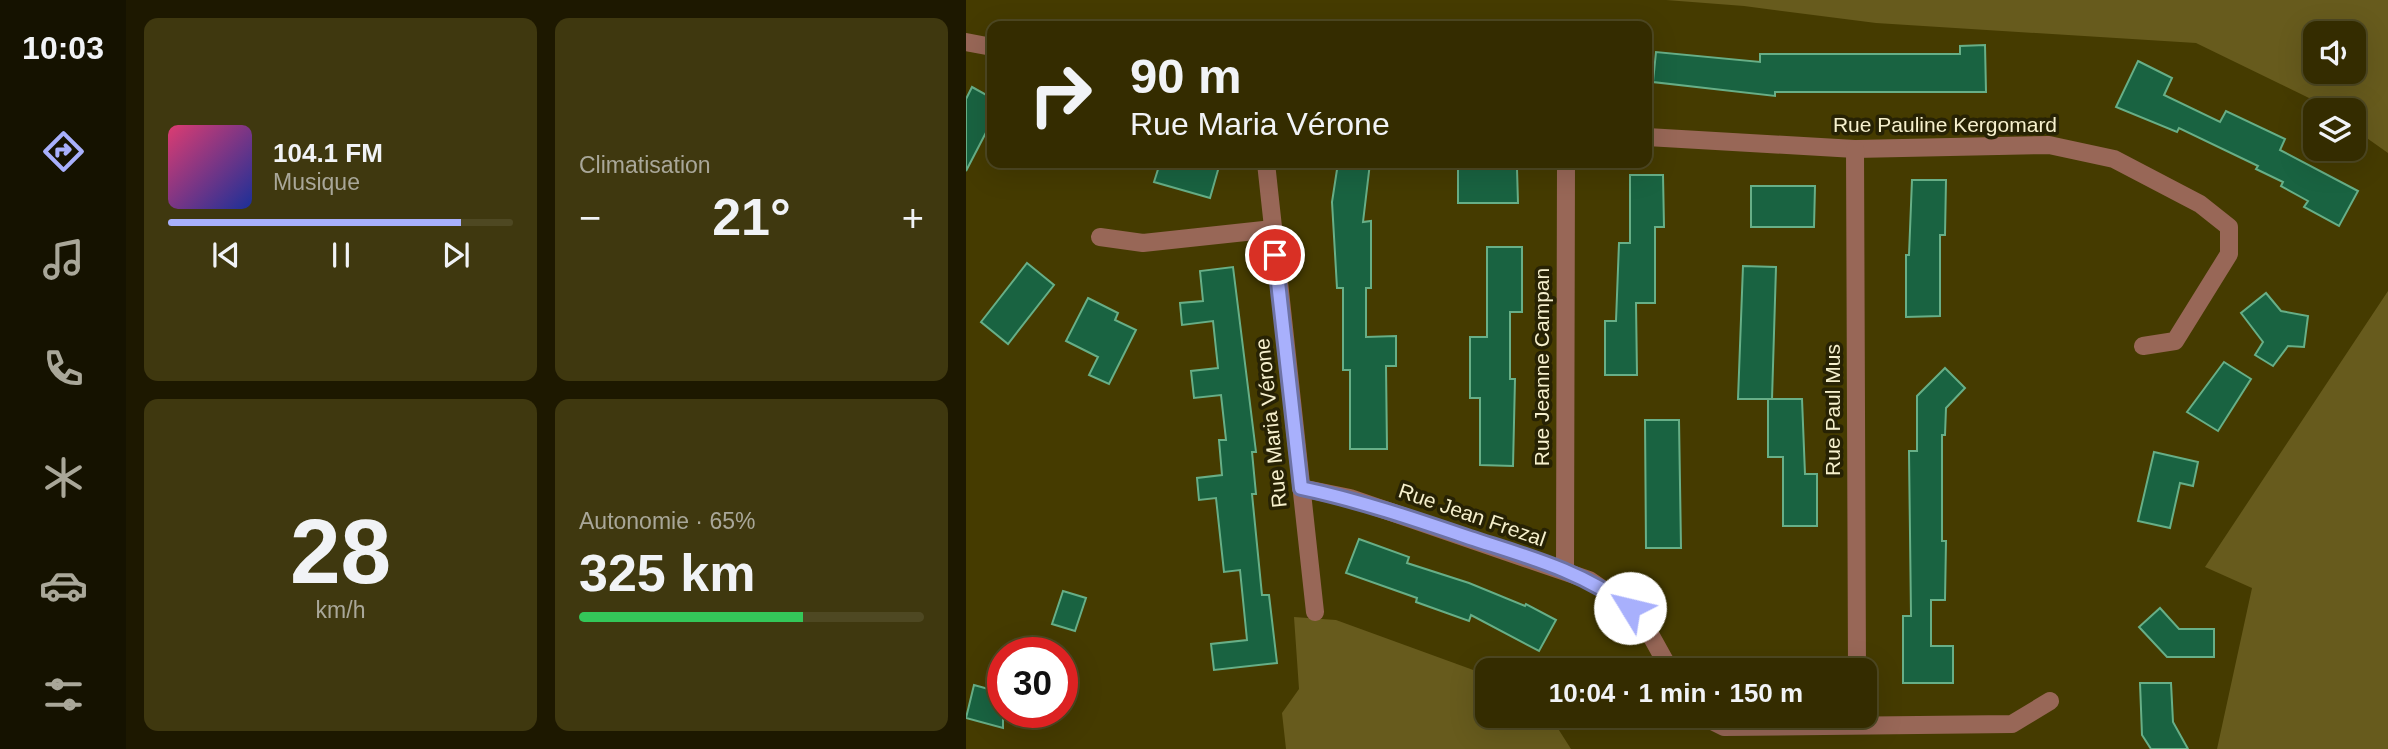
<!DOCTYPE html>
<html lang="fr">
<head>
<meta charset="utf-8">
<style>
  :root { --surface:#342c00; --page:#3f380f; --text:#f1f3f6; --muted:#a9a799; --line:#4e4822; --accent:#a8b0fc }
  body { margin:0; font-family:Helvetica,sans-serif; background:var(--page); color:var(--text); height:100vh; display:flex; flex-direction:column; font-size:26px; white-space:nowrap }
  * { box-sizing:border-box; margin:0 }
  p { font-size:23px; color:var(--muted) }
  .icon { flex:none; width:38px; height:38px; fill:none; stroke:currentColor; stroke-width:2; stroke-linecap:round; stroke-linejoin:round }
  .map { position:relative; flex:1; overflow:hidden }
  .side { display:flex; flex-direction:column; gap:18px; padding:18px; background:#1d1800; width:840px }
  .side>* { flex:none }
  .top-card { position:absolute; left:21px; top:21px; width:665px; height:147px; border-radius:14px; box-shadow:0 7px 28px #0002,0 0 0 2px var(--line); background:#342c00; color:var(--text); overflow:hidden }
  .buttons { position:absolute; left:1337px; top:21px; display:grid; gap:14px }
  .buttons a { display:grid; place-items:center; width:63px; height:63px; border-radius:14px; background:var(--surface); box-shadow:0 7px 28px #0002,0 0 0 2px var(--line); font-size:35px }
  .speed { position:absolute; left:21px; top:637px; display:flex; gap:14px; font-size:35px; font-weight:700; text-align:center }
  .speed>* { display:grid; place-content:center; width:91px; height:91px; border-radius:50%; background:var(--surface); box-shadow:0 7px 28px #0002,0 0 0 2px var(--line); line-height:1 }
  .speed .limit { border:10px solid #d22; background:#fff; color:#111 }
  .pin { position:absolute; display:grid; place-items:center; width:60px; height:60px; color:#fff; margin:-30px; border:4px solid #fff; border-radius:50%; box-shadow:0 2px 7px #0007 }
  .me { position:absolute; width:77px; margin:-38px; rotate:306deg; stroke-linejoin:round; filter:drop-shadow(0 0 5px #0008) }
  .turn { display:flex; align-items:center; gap:24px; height:147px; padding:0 28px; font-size:32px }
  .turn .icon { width:91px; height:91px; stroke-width:2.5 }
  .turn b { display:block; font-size:49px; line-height:60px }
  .big { font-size:52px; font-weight:700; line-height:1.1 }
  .side .card { flex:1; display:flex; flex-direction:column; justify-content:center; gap:10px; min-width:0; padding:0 24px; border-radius:14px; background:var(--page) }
  .side .dial { align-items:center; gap:0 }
  .dial b { font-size:91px; line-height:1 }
  .song { display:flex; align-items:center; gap:21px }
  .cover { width:84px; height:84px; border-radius:10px; background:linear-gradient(135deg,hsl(340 70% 55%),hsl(230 70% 35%)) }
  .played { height:7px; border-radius:4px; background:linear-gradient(90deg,var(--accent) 85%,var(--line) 85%) }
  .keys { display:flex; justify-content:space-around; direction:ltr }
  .heat { display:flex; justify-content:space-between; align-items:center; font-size:38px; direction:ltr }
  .charge { height:10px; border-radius:5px; background:linear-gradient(90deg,#34c759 65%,var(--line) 0) }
  .side .tiles { flex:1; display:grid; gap:18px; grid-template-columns:repeat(2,1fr) }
  .trip { position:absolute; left:509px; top:658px; width:402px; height:70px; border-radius:14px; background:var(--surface); box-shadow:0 7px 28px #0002,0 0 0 2px var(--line); font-weight:700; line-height:70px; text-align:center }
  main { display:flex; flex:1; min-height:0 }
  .tabs { display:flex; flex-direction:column; width:126px; justify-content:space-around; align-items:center; background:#151200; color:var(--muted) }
  .tabs .icon { width:49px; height:49px }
  .tabs .active { color:var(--accent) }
  .tabs b { font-size:32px; color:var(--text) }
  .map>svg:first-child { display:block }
  .green { fill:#675b1d; fill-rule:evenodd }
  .building { fill:#196341; stroke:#67af87; stroke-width:2 }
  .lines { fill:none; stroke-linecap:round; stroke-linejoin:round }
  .minor { stroke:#986757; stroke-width:18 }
  .route-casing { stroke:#6d72a4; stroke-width:18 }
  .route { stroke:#a8b0fc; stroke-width:12 }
  .labels { text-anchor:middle; stroke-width:7; stroke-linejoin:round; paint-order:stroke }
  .street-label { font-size:21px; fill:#f6f0cd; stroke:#272204 }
</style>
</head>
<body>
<main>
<nav class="tabs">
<b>10:03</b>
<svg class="icon active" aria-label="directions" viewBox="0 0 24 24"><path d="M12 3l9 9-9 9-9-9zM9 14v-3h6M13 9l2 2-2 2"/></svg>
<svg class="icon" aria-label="music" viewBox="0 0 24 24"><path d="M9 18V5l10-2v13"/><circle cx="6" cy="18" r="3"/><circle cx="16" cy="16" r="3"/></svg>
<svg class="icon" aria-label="phone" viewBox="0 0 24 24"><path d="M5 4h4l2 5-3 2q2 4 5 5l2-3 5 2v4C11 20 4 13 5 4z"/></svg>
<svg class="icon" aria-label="climate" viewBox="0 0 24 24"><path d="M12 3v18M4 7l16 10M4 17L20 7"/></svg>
<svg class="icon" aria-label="car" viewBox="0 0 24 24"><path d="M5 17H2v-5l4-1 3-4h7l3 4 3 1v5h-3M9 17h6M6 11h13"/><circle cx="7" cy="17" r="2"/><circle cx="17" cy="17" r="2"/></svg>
<svg class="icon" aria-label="filters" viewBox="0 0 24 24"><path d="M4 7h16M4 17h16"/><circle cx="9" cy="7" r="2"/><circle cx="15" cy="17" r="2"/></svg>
</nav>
<section class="side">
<div class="tiles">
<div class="card">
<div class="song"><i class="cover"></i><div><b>104.1 FM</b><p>Musique</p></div></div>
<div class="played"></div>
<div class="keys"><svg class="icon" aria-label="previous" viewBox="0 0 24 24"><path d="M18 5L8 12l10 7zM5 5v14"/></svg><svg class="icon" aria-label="pause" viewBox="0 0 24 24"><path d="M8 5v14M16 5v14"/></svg><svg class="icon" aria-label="next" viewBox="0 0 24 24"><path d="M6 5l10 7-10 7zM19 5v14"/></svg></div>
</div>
<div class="card"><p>Climatisation</p>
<div class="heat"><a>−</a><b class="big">21°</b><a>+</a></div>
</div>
<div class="card dial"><b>28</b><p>km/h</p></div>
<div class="card"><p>Autonomie · 65%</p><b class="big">325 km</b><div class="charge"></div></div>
</div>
</section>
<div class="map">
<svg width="1422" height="749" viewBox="0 0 1422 749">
  <rect width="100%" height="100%" fill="#453b00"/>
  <g class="green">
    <path d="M 700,0 L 1422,0 L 1422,153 L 1388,129 L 1388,110 L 1360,110 L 1343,98 L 1230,43 L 910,23 L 778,6 ZM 1349,33 L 1388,33 L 1388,72 L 1349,72 Z"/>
    <path d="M 1422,291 L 1422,749 L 1251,749 L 1286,588 L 1239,567 Z"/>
    <path d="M 328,617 L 370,620 L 521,675 L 522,716 L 584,716 L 605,749 L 320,749 L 316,713 L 333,689 Z"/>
  </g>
  <g class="building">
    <path d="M 1019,45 L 1020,92 L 809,92 L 809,96 L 687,82 L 690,52 L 794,62 L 794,54 L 994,54 L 994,46 Z"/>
    <path d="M 1172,61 L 1206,78 L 1198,95 L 1254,122 L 1260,111 L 1319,139 L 1314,150 L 1392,191 L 1373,226 L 1338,207 L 1342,201 L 1315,186 L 1317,182 L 1290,169 L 1292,166 L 1213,128 L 1211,132 L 1150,107 Z"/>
    <path d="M 6,87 L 26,98 L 26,121 L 0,171 L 0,99 Z"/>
    <path d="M 194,163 L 254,163 L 244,198 L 188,182 Z"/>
    <path d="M 372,163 L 404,163 L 397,222 L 405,221 L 405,288 L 400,288 L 400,337 L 430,336 L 430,366 L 420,366 L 421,449 L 384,449 L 384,370 L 377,370 L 377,288 L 371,288 L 366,202 Z"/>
    <path d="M 492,169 L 551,169 L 552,203 L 492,203 Z"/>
    <path d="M 664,175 L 697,175 L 698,227 L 689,227 L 689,303 L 670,303 L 671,375 L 639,375 L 639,321 L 650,321 L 653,243 L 664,243 Z"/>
    <path d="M 946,180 L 980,180 L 979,235 L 974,235 L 974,316 L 940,317 L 940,255 L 943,255 Z"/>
    <path d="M 785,186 L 849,186 L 848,227 L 785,227 Z"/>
    <path d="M 521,247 L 556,247 L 556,312 L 544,312 L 544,379 L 549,379 L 547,466 L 514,465 L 514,398 L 504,398 L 504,337 L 521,337 Z"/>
    <path d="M 61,263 L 88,285 L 42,344 L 15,322 Z"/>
    <path d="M 777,266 L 810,267 L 806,399 L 772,399 Z"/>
    <path d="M 267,267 L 290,452 L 286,452 L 290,494 L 286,494 L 296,595 L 303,595 L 311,663 L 248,670 L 245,644 L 281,640 L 274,570 L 258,572 L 250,498 L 233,500 L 231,478 L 256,475 L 253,440 L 260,440 L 255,395 L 228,398 L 225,371 L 252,368 L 247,321 L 216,325 L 214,303 L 237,301 L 234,271 Z"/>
    <path d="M 1300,293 L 1315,311 L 1342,316 L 1338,347 L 1322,346 L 1307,366 L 1289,355 L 1297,342 L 1275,313 Z"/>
    <path d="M 122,298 L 152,313 L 149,320 L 170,330 L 143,384 L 123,375 L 132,357 L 100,341 Z"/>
    <path d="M 1258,362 L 1285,379 L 1252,431 L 1221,412 Z"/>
    <path d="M 979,368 L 999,388 L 980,408 L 979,435 L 976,435 L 976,541 L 980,541 L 979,600 L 965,600 L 965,646 L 987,646 L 987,683 L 937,683 L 937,616 L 945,616 L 943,451 L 951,451 L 951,396 Z"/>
    <path d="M 802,399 L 836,399 L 839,474 L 851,474 L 851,526 L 817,526 L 817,457 L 802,457 Z"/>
    <path d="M 679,420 L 713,420 L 715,548 L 680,548 Z"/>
    <path d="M 1188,452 L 1232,462 L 1227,486 L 1214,483 L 1204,528 L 1172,521 Z"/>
    <path d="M 393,539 L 443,557 L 441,563 L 503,583 L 559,606 L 560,604 L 590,620 L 573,651 L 505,615 L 503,621 L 450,602 L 451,598 L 380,573 Z"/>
    <path d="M 97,591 L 120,598 L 109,631 L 86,624 Z"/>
    <path d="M 1194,608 L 1213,629 L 1248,629 L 1248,657 L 1201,657 L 1173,627 Z"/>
    <path d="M 1174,683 L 1205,683 L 1207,722 L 1222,749 L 1185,749 L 1176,735 Z"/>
    <path d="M 8,685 L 37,693 L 37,728 L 0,718 Z"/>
  </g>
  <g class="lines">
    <g class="minor">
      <path d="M 0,42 L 26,47"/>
      <path d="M 681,137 L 889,149 L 1083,145 L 1148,159 L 1234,204 L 1263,227 L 1263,254 L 1209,341 L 1177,346"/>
      <path d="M 889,149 L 891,670"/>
      <path d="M 300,163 L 349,612"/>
      <path d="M 134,237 L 177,243 L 307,229"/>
      <path d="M 335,488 L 384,498 L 623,580 L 664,608 L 679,625 L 704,670"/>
      <path d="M 599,570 L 600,163"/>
      <path d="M 736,716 L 758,727 L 1046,724 L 1084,701"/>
    </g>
  </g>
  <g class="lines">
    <defs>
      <path id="route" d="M 309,255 L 335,488 C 392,500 448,519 504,538 C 559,556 617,571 664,608"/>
    </defs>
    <use href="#route" class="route-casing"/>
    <use href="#route" class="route"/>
  </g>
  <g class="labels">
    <g class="street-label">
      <text x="979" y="132">Rue Pauline Kergomard</text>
      <text transform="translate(576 367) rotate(-90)" y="7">Rue Jeanne Campan</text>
      <text transform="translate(867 410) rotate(-90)" y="7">Rue Paul Mus</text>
      <text transform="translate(305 423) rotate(-96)" y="7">Rue Maria Vérone</text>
      <text transform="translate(506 515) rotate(19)" y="7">Rue Jean Frezal</text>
    </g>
  </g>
</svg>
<div class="buttons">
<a><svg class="icon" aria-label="sound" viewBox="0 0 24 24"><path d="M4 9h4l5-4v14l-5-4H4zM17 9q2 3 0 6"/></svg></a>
<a><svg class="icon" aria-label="layers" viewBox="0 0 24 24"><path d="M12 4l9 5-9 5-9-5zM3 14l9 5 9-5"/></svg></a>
</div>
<div class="speed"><div class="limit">30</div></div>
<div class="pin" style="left:309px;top:255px;background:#d93025"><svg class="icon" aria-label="arrive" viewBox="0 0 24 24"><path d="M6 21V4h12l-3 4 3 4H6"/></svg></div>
<svg class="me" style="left:664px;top:608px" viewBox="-20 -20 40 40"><circle r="19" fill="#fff"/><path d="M0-13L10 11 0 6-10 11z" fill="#a8b0fc"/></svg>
<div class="trip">10:04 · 1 min · 150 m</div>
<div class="top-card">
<div class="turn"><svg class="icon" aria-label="right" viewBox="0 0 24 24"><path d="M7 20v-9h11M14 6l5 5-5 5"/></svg><div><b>90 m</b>Rue Maria Vérone</div></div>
</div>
</div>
</main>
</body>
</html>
